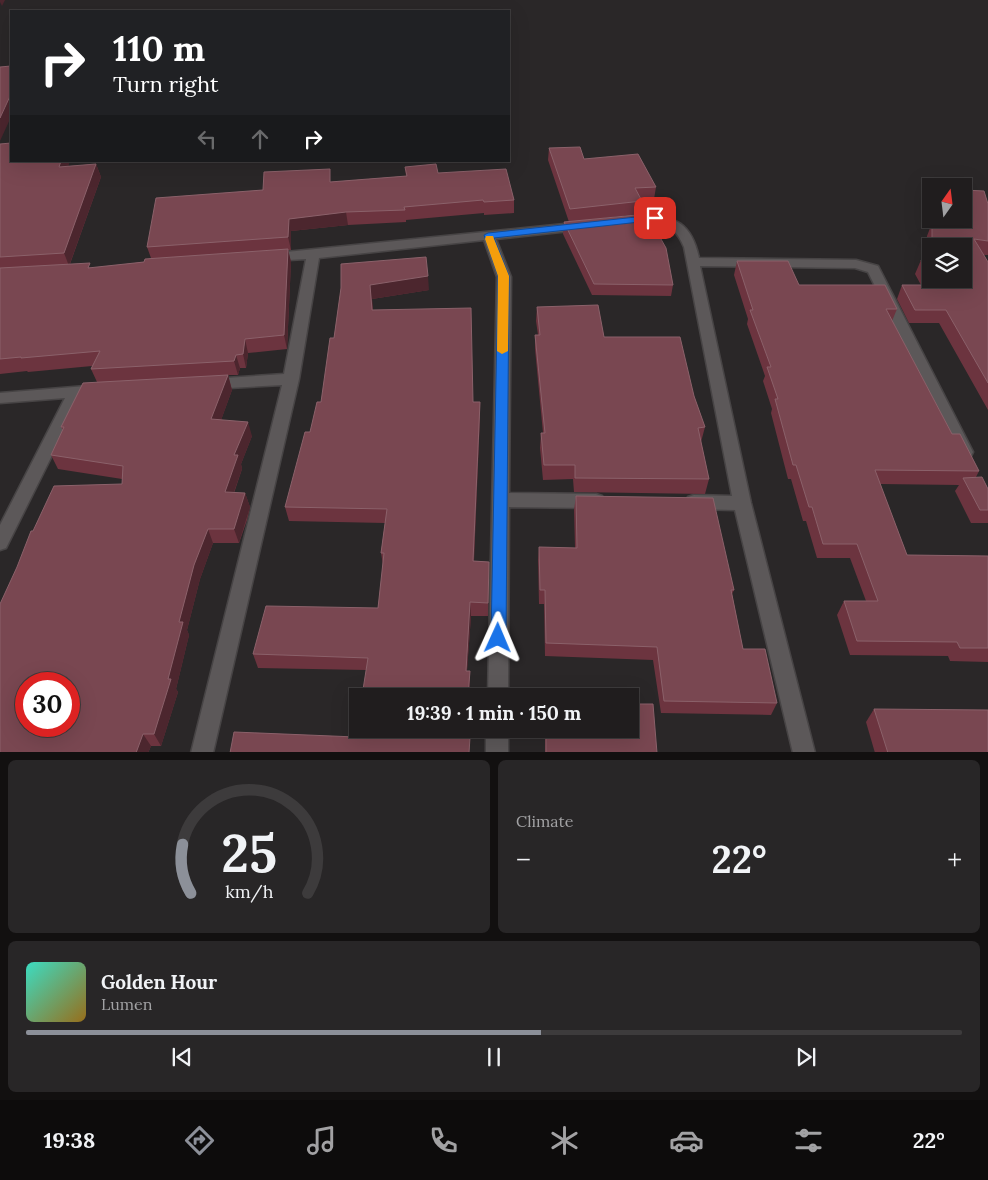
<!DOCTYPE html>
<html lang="en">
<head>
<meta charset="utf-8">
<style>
  :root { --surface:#201d1e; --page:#282627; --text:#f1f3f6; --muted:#a2a2a4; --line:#3d3b3c; --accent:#8c9099 }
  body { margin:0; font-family:Lora,serif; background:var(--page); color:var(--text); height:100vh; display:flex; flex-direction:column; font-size:19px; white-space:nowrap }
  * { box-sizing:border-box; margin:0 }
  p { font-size:16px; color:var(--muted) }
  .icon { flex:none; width:28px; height:28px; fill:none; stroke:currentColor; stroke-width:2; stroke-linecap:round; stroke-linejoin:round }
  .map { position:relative; height:752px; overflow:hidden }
  .panel { display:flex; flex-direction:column; gap:8px; padding:8px; background:#121010; flex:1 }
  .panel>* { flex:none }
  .hud { position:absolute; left:10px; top:10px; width:500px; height:152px; border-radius:0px; box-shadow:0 5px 20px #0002,0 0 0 1px var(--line); background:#202124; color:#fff; overflow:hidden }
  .needle { width:32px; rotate:14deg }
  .fabs { position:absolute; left:922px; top:178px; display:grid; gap:10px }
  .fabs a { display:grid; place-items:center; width:50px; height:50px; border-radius:0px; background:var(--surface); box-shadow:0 5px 20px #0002,0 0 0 1px var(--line); font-size:25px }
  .speed { position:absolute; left:15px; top:672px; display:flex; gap:10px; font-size:25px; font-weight:700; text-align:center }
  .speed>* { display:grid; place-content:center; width:65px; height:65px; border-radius:50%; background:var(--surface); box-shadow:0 5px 20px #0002,0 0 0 1px var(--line); line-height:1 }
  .speed .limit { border:8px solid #d22; background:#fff; color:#111 }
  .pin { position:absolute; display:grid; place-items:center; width:42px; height:42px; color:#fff; margin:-21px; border-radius:10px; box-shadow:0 2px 8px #0006 }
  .me { position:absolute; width:55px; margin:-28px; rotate:1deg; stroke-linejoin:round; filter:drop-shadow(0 0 4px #0008) }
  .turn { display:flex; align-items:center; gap:18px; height:105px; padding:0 20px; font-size:22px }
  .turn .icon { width:65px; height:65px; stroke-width:2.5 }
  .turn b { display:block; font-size:35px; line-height:42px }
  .lanes { display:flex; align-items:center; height:48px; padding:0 20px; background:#0003; justify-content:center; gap:25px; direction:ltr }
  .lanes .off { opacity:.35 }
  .big { font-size:38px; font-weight:700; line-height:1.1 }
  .panel .widget { flex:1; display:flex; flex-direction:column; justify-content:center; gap:8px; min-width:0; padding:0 18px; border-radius:8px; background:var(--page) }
  .panel .dial { align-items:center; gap:0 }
  .dial svg { height:130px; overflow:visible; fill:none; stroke:var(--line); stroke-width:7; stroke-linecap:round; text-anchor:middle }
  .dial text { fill:var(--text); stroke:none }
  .song { display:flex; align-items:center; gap:15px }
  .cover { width:60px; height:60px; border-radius:8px; background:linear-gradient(135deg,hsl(170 70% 55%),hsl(40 70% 35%)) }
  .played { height:5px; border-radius:2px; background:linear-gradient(90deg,var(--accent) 55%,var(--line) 55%) }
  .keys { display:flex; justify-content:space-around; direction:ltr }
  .heat { display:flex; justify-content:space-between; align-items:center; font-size:28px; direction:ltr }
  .panel .tiles { flex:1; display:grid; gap:8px; grid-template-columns:1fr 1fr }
  .widget:last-child { grid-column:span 2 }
  .trip { position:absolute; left:349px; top:688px; width:290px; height:50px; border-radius:0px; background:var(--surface); box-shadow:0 5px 20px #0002,0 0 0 1px var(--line); font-weight:700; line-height:50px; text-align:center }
  .tab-bar { display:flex; height:80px; justify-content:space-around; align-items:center; background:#0d0c0c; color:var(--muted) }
  .tab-bar .icon { width:35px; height:35px }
  .tab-bar .active { color:var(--accent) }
  .tab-bar b { font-size:22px; color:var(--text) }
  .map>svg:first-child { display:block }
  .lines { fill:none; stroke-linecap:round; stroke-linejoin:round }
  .minor-casing { stroke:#474445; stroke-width:3 }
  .minor { fill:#5c5859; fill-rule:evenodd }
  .wall { fill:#6c343f; fill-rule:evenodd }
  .shaded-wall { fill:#4c262e }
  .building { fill:#794751; stroke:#8b616a; fill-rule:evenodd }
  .route { fill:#1a73e8; stroke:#114b97 }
  .slow { fill:#f59e0b }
</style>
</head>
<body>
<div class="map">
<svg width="988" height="753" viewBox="0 0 988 753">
  <rect width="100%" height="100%" fill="#2a2728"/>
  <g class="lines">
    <defs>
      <g id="minor">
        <path d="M 641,215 C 675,214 692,224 699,258 L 856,260 L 878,266 L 973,452 L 971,456 L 965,458 L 959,456 L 868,272 L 855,268 L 700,266 L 751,503 L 815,753 L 793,753 L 735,510 L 694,509 L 688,507 L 685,502 L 688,497 L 694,495 L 732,496 L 684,247 C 666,204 638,234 625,220 L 627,217 Z"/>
        <path d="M 584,222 L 590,226 L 588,229 L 496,239 L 511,277 L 509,493 L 596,494 L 602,496 L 605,501 L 602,506 L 596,508 L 509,507 L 508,696 L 488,696 L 497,277 L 484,240 L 319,258 L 299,379 L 213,753 L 191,753 L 282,385 L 211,389 L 206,388 L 203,384 L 206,380 L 211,379 L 284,374 L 306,259 L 271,261 L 265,257 L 266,254 Z"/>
        <path d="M 98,385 L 103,386 L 106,390 L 103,394 L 81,397 L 6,548 L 0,550 L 0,525 L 65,398 L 0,403 L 0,393 Z"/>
        <rect x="486" y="729" width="22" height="24"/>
      </g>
    </defs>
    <use href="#minor" class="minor-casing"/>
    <use href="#minor" class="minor"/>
  </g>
  <g class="wall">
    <path d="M 0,144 L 69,166 L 96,164 L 101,177 L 70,264 L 92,268 L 144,262 L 151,258 L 147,247 L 263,190 L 331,182 L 406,176 L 405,167 L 438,173 L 514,200 L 514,213 L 484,215 L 484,213 L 406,220 L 406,222 L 348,225 L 291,231 L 291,250 L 288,250 L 291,262 L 287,349 L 248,353 L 246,368 L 240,368 L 238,375 L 228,375 L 232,390 L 221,420 L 252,436 L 241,464 L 242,469 L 234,493 L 245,493 L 250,507 L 247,520 L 239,543 L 213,543 L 200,579 L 187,630 L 189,635 L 176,689 L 178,692 L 161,746 L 151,746 L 148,753 L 0,753 L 33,531 L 122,484 L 122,479 L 58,469 L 51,455 L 63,430 L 61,427 L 97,382 L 91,369 L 92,366 L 28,372 L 27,371 L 0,374 Z"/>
    <path d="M 549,148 L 584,159 L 656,187 L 654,199 L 641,200 L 642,201 L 640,214 L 569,222 L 548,160 Z"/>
    <path d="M 988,204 L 988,255 L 984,255 L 988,262 L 988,410 L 939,323 L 909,323 L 897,299 L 902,285 L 921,285 L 915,274 L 921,260 L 926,260 L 927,236 L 932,223 L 947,223 L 945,219 L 964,219 ZM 931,246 L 964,246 L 931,279 Z"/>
    <path d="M 564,222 L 673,285 L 671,296 L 592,295 L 563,234 Z"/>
    <path d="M 737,261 L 799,285 L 897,309 L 892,321 L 952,434 L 979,471 L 976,477 L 988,489 L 988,523 L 971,523 L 955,491 L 959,485 L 880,484 L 907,555 L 988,556 L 988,662 L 950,661 L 948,656 L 850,655 L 837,615 L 844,601 L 866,601 L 850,558 L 817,558 L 806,521 L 803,521 L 791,479 L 788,479 L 771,413 L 772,409 L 763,381 L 765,376 L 747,324 L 748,319 L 734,275 Z"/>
    <path d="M 341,288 L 429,290 L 372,299 L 373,310 L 473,402 L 480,402 L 480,416 L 474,561 L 489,562 L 488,616 L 471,616 L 467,671 L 470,671 L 470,684 L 366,670 L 258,668 L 253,654 L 378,608 L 383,565 L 381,553 L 385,523 L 289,521 L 285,507 L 310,432 L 321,402 L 334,338 Z"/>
    <path d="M 537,307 L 604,337 L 694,396 L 705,427 L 701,442 L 709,479 L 705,494 L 574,492 L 573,479 L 543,480 L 540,448 L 541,433 L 543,433 L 535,349 L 535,335 L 538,335 L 536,321 Z"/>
    <path d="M 576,496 L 734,590 L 732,594 L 743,649 L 777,703 L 771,715 L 661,713 L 653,660 L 545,656 L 544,604 L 539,604 L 538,560 L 539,547 L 575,548 L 574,510 Z"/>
    <path d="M 874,709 L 988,753 L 875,753 L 866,722 Z"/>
    <path d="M 545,729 L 630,729 L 657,753 L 545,753 Z"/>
  </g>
  <g class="shaded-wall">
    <path d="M 0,0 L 5,0 L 2,6 L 0,2 Z"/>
    <path d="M 11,94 L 11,117 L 0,141 L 0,118 Z"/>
    <path d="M 61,161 L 70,161 L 64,179 L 59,167 Z"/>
    <path d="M 96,164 L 101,177 L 69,266 L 64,253 Z"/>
    <path d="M 346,212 L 348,225 L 291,231 L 291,250 L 288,237 L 289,219 Z"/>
    <path d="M 288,249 L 291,262 L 287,349 L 284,335 Z"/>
    <path d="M 428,276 L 429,290 L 372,299 L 374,324 L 370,285 Z"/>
    <path d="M 245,339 L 248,353 L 246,368 L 243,354 Z"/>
    <path d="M 236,355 L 240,368 L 238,375 L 234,361 Z"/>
    <path d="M 228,375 L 232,390 L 216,434 L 211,419 Z"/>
    <path d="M 480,402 L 480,416 L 473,575 L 473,561 Z"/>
    <path d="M 248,422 L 252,436 L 241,464 L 242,469 L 229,506 L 225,492 L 234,455 Z"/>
    <path d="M 245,493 L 250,507 L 239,543 L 234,529 Z"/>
    <path d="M 208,529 L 213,543 L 200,579 L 187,630 L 189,635 L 176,689 L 178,692 L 161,746 L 154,734 L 168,679 L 179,622 L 194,565 Z"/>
    <path d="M 470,602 L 471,616 L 466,683 L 466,671 Z"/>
    <path d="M 470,671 L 470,696 L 468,696 Z"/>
    <path d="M 143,734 L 151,746 L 148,753 L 136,753 Z"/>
  </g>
  <g class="building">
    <path d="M 11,66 L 11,94 L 0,118 L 0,67 Z"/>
    <path d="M 11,143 L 11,161 L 61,161 L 59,167 L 96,164 L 64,253 L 0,257 L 0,144 Z"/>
    <path d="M 580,147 L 584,159 L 638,154 L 656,187 L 635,188 L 642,201 L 570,209 L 549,148 Z"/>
    <path d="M 436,164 L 438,173 L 506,169 L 514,200 L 484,202 L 483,200 L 404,207 L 405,210 L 346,212 L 289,219 L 288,237 L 147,247 L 156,198 L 263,190 L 264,172 L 330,169 L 330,182 L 407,176 L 405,167 Z"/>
    <path d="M 964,190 L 984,191 L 988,204 L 988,241 L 974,239 L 988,262 L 988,383 L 946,310 L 915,310 L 902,285 L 933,285 L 921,260 L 931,260 L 931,279 L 964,279 L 964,246 L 932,246 L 932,223 L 959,223 L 957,219 L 964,219 Z"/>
    <path d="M 647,214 L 666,248 L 673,285 L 594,284 L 564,222 Z"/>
    <path d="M 288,249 L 284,335 L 245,339 L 243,354 L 236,355 L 234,361 L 91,369 L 100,351 L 21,358 L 21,357 L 0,359 L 0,268 L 90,263 L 88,268 L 144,262 L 145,259 Z"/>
    <path d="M 426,257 L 428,276 L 370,285 L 372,310 L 471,308 L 473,402 L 480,402 L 473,561 L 489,562 L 488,603 L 470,602 L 466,671 L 470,671 L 468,696 L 362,696 L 368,658 L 253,654 L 266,606 L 378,608 L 384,553 L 381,553 L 387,509 L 285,507 L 305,432 L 310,432 L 317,402 L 321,402 L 330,338 L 334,338 L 341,288 L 341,264 Z"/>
    <path d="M 737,261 L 788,261 L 799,285 L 885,285 L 897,309 L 886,309 L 952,434 L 960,434 L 979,471 L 875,470 L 907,555 L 988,556 L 988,648 L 960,648 L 957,642 L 857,641 L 844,601 L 878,601 L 857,544 L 823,544 L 812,507 L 809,507 L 796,465 L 793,465 L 775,399 L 778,399 L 767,367 L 771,367 L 750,310 L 753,310 Z"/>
    <path d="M 598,305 L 604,337 L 680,337 L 694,396 L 705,427 L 698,428 L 709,479 L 575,478 L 575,465 L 544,465 L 541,433 L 545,433 L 535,335 L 540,335 L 537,307 Z"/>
    <path d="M 228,375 L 211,419 L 248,422 L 234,455 L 238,455 L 225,492 L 245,493 L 234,529 L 208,529 L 194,565 L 179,622 L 183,622 L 168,679 L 171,679 L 154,734 L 143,734 L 136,753 L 0,753 L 0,604 L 17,567 L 31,531 L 33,531 L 54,486 L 122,484 L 123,466 L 51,455 L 64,427 L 61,427 L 83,383 ZM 26,684 L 69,684 L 69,726 L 26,726 Z"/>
    <path d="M 982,477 L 988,489 L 988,510 L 980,510 L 963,478 Z"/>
    <path d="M 576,496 L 713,498 L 734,590 L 731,590 L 743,649 L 765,649 L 777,703 L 664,701 L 657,647 L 546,643 L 545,590 L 540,590 L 539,547 L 577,548 Z"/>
    <path d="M 630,704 L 653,704 L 657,753 L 546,753 L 546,729 L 630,729 Z"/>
    <path d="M 874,709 L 988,710 L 988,753 L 888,753 Z"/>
    <path d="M 358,728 L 358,729 L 467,729 L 466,737 L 470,737 L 469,753 L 230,753 L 234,732 L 356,737 Z"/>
  </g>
  <path class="route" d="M 655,215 L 658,216 L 658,220 L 494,238 L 509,276 L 506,638 L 504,642 L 498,644 L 493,642 L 491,638 L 498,276 L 484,235 L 488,233 Z"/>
  <path class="slow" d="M 486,236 L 493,236 L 494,239 L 509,276 L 508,351 L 502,354 L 497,351 L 498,276 L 485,239 Z"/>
</svg>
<div class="fabs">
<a><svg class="needle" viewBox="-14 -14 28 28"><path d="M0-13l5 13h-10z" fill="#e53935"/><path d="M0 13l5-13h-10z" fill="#a2a2a4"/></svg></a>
<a><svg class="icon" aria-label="layers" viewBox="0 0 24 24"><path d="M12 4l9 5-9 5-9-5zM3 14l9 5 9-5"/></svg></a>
</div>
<div class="speed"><div class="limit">30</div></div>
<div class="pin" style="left:655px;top:218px;background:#d93025"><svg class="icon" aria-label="arrive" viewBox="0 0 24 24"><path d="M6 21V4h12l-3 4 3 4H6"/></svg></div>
<svg class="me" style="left:498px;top:638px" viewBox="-20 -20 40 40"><path d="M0-17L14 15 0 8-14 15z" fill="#1a73e8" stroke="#fff" stroke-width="4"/></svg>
<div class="trip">19:39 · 1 min · 150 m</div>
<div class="hud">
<div class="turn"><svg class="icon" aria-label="right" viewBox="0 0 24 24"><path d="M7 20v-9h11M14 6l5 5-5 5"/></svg><div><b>110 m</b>Turn right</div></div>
<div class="lanes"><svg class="icon off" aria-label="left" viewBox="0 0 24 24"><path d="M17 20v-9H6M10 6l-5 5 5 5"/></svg><svg class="icon off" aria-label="ahead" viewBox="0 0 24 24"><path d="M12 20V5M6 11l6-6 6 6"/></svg><svg class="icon" aria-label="right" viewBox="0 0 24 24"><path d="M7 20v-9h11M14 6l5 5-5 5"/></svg></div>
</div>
</div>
<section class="panel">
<div class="tiles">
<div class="widget dial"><svg viewBox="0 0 100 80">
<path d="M14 69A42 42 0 1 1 86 69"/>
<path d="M14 69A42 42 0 0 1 9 39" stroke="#8c9099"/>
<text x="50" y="56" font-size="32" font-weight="700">25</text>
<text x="50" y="72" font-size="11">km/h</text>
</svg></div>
<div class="widget"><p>Climate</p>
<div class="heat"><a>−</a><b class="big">22°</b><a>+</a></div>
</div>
<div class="widget">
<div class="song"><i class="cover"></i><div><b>Golden Hour</b><p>Lumen</p></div></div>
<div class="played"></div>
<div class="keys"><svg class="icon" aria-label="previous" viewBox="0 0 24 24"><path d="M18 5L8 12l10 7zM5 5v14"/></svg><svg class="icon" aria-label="pause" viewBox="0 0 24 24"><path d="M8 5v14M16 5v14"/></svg><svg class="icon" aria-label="next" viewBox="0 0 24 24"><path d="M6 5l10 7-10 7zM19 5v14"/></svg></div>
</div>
</div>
</section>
<nav class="tab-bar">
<b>19:38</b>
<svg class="icon active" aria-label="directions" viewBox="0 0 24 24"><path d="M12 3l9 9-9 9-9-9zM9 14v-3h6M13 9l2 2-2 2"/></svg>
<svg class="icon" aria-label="music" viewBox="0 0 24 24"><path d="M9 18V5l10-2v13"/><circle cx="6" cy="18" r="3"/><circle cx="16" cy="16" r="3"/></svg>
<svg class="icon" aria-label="phone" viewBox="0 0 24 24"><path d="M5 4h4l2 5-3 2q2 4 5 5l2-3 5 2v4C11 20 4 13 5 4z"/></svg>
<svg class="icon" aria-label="climate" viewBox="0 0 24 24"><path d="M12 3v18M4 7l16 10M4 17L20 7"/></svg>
<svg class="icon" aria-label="car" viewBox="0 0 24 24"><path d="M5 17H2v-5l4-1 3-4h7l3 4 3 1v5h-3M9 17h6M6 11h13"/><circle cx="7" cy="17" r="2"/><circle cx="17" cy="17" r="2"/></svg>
<svg class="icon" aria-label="filters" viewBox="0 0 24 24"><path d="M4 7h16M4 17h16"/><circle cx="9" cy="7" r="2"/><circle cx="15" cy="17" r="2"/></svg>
<b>22°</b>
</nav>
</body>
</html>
